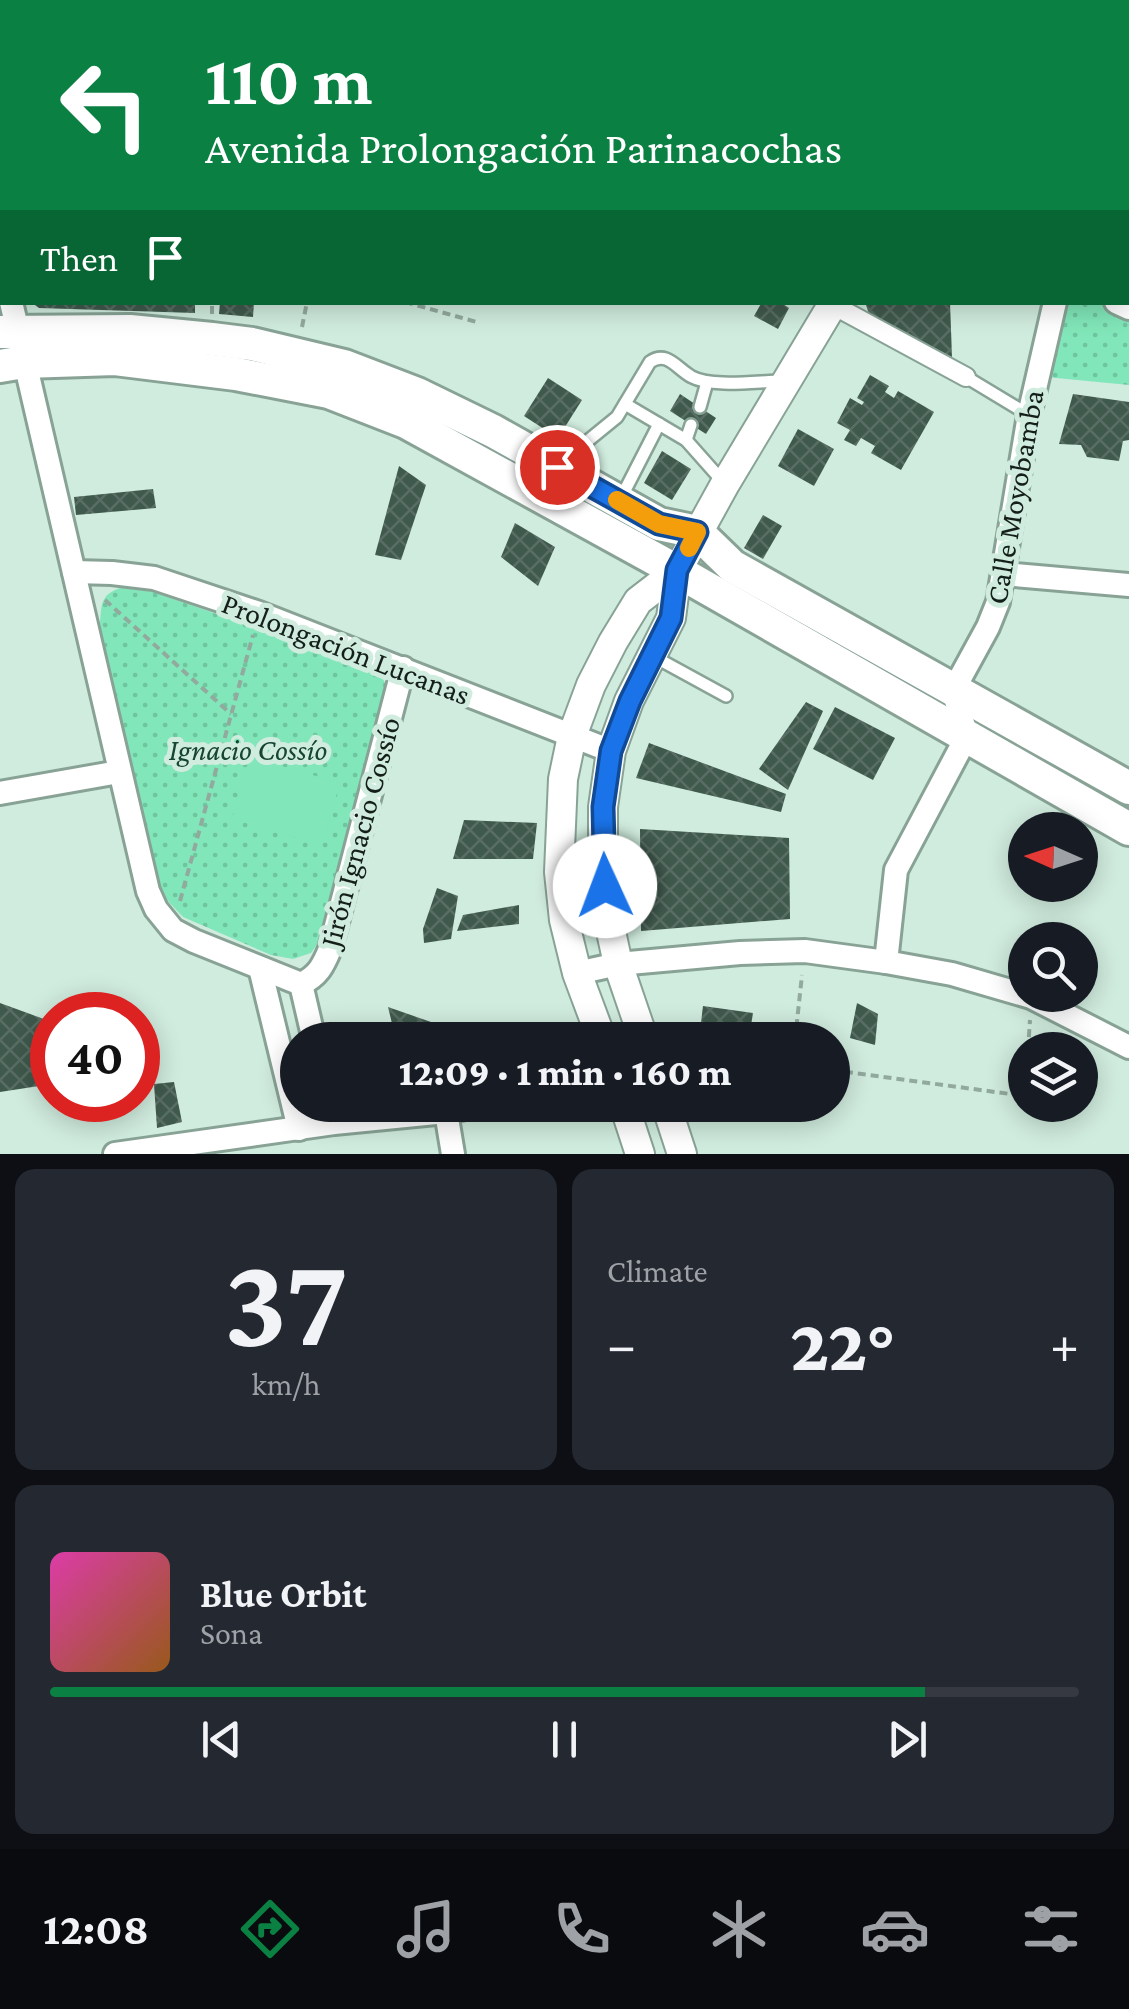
<!DOCTYPE html>
<html lang="en">
<head>
<meta charset="utf-8">
<style>
  :root { --surface:#171b24; --page:#242831; --text:#f1f3f6; --muted:#9ea1a6; --line:#363941; --accent:#0b8043 }
  body { margin:0; font-family:"Crimson Pro",serif; background:var(--page); color:var(--text); height:100vh; display:flex; flex-direction:column; font-size:38px; white-space:nowrap }
  * { box-sizing:border-box; margin:0 }
  p { font-size:32px; color:var(--muted) }
  .icon { flex:none; width:55px; height:55px; fill:none; stroke:currentColor; stroke-width:2; stroke-linecap:round; stroke-linejoin:round }
  .map { position:relative; height:1154px; overflow:hidden }
  .sheet { display:flex; flex-direction:column; gap:15px; padding:15px; background:#0d0f14; flex:1 }
  .sheet>* { flex:none }
  .hud { position:absolute; left:0px; top:0px; width:1130px; height:305px; box-shadow:0 5px 25px #0003; background:#0b8043; color:#fff; overflow:hidden }
  .needle { width:65px; rotate:273deg }
  .fabs { position:absolute; left:1008px; top:812px; display:grid; gap:20px }
  .fabs a { display:grid; place-items:center; width:90px; height:90px; border-radius:50%; background:var(--surface); box-shadow:0 5px 25px #0003; font-size:50px }
  .speed { position:absolute; left:30px; top:992px; display:flex; gap:20px; font-size:50px; font-weight:700; text-align:center }
  .speed>* { display:grid; place-content:center; width:130px; height:130px; border-radius:50%; background:var(--surface); box-shadow:0 5px 25px #0003; line-height:1 }
  .speed .limit { border:15px solid #d22; background:#fff; color:#111 }
  .pin { position:absolute; display:grid; place-items:center; width:85px; height:85px; color:#fff; margin:-42px; border:5px solid #fff; border-radius:50%; box-shadow:0 2px 10px #0007 }
  .me { position:absolute; width:110px; margin:-55px; rotate:358deg; stroke-linejoin:round; filter:drop-shadow(0 0 8px #0008) }
  .turn { display:flex; align-items:center; gap:35px; height:210px; padding:0 40px; font-size:45px }
  .turn .icon { width:130px; height:130px; stroke-width:2.5 }
  .turn b { display:block; font-size:70px; line-height:85px }
  .then { display:flex; align-items:center; height:95px; padding:0 40px; background:#0003; gap:20px; font-size:38px }
  .big { font-size:75px; font-weight:800; line-height:1.1 }
  .sheet .card { flex:1; display:flex; flex-direction:column; justify-content:center; gap:15px; min-width:0; padding:0 35px; border-radius:20px; background:var(--page) }
  .sheet .dial { align-items:center; gap:0 }
  .dial b { font-size:130px; line-height:1 }
  .song { display:flex; align-items:center; gap:30px }
  .cover { width:120px; height:120px; border-radius:15px; background:linear-gradient(135deg,hsl(320 70% 55%),hsl(30 70% 35%)) }
  .played { height:10px; border-radius:5px; background:linear-gradient(90deg,var(--accent) 85%,var(--line) 85%) }
  .keys { display:flex; justify-content:space-around; direction:ltr }
  .heat { display:flex; justify-content:space-between; align-items:center; font-size:55px; direction:ltr }
  .sheet .tiles { flex:1; display:grid; gap:15px; grid-template-columns:1fr 1fr }
  .card:last-child { grid-column:span 2 }
  .trip { position:absolute; left:280px; top:1022px; width:570px; height:100px; border-radius:50px; background:var(--surface); box-shadow:0 5px 25px #0003; font-weight:800; line-height:100px; text-align:center }
  .dock { display:flex; height:160px; justify-content:space-around; align-items:center; background:#090b0e; color:var(--muted) }
  .dock .icon { width:70px; height:70px }
  .dock .current { color:var(--accent) }
  .dock b { font-size:45px; color:var(--text) }
  .map>svg:first-child { display:block }
  .green { fill:url(#green-dots) }
  .pitch { fill:#81e6b9 }
  .building { fill:url(#building-cross-hatch) }
  .lines { fill:none; stroke-linecap:round; stroke-linejoin:round }
  .service-casing { stroke:#88a396; stroke-width:16 }
  .pedestrian-casing { stroke:#88a396; stroke-width:22 }
  .minor-casing { stroke:#88a396; stroke-width:28 }
  .tertiary-casing { stroke:#88a396; stroke-width:32 }
  .secondary-casing { stroke:#88a396; stroke-width:38 }
  .path { stroke:#92a99e; stroke-width:4; stroke-dasharray:8 5; stroke-linecap:butt }
  .service { stroke:#fff; stroke-width:11 }
  .pedestrian { stroke:#fff; stroke-width:18 }
  .minor { stroke:#fff; stroke-width:22 }
  .tertiary { stroke:#fff; stroke-width:28 }
  .secondary { stroke:#fff; stroke-width:32 }
  .route-casing { stroke:#114b97; stroke-width:25 }
  .route { stroke:#1a73e8; stroke-width:18 }
  .slow { stroke:#f59e0b; stroke-width:18 }
  .labels { text-anchor:middle; stroke-width:10; stroke-linejoin:round; paint-order:stroke }
  .street-label { font-size:30px; fill:#141f1a; stroke:#d0ecde }
  .park-label { font-size:30px; font-style:italic; fill:#164532; stroke:#d0ecde }
</style>
</head>
<body>
<div class="map">
<svg width="1129" height="1154" viewBox="0 0 1129 1154">
  <defs>
    <pattern id="green-dots" width="8" height="8" patternUnits="userSpaceOnUse" patternTransform="scale(2.5)"><rect width="8" height="8" fill="#81e6b9"/><path d="M2 2h.1M6 6h.1" fill="none" stroke="#6fc59e" stroke-width="1.8" stroke-linecap="round"/></pattern>
    <pattern id="building-cross-hatch" width="8" height="8" patternUnits="userSpaceOnUse" patternTransform="scale(2.5)"><rect width="8" height="8" fill="#40594d"/><path d="M0 0l8 8M0 8l8-8" fill="none" stroke="#586d63"/></pattern>
  </defs>
  <rect width="100%" height="100%" fill="#d0ecde"/>
  <g class="green">
    <path d="M 0,0 L 409,0 L 411,2 L 2,2 L 2,121 L 0,121 Z"/>
    <path d="M 1067,303 L 1098,303 L 1129,318 L 1129,385 L 1046,377 Z"/>
    <path d="M 128,586 L 153,592 L 373,668 L 383,678 L 388,693 L 321,939 L 311,953 L 293,959 L 271,955 L 183,917 L 165,898 L 155,875 L 100,624 C 101,599 103,592 128,586 Z"/>
  </g>
  <path class="pitch" d="M 250,757 L 340,783 L 322,845 L 232,819 Z"/>
  <g class="building">
    <path d="M 31,302 L 195,302 L 195,313 L 39,308 Z"/>
    <path d="M 220,302 L 254,302 L 253,317 L 219,314 Z"/>
    <path d="M 762,302 L 780,302 L 789,308 L 778,329 L 754,316 Z"/>
    <path d="M 865,302 L 950,302 L 952,357 L 870,317 Z"/>
    <path d="M 870,375 L 889,386 L 885,392 L 894,398 L 898,391 L 934,412 L 901,470 L 871,453 L 875,446 L 861,438 L 856,446 L 844,440 L 850,430 L 837,423 L 850,398 L 862,405 L 864,402 L 857,398 Z"/>
    <path d="M 548,378 L 582,400 L 558,438 L 524,416 Z"/>
    <path d="M 680,394 L 716,418 L 706,434 L 670,411 Z"/>
    <path d="M 1073,394 L 1129,402 L 1129,440 L 1123,441 L 1119,461 L 1087,457 L 1081,445 L 1059,444 Z"/>
    <path d="M 798,429 L 834,449 L 814,486 L 778,466 Z"/>
    <path d="M 662,451 L 691,469 L 672,500 L 644,483 Z"/>
    <path d="M 399,466 L 426,485 L 401,560 L 375,555 Z"/>
    <path d="M 153,489 L 156,508 L 76,515 L 74,497 Z"/>
    <path d="M 763,515 L 782,526 L 763,559 L 744,548 Z"/>
    <path d="M 515,523 L 555,547 L 538,586 L 501,557 Z"/>
    <path d="M 806,702 L 823,711 L 788,790 L 759,769 Z"/>
    <path d="M 835,707 L 895,738 L 873,780 L 813,749 Z"/>
    <path d="M 649,743 L 786,794 L 781,812 L 636,778 Z"/>
    <path d="M 464,820 L 537,823 L 533,859 L 453,859 Z"/>
    <path d="M 640,829 L 789,838 L 790,919 L 641,931 Z"/>
    <path d="M 437,888 L 458,896 L 451,939 L 424,943 L 423,929 Z"/>
    <path d="M 519,905 L 519,924 L 457,931 L 463,915 Z"/>
    <path d="M 0,1003 L 52,1022 L 52,1084 L 0,1092 Z"/>
    <path d="M 857,1003 L 878,1014 L 875,1045 L 850,1038 Z"/>
    <path d="M 703,1006 L 753,1013 L 749,1038 L 700,1031 Z"/>
    <path d="M 388,1007 L 431,1022 L 435,1040 L 396,1040 Z"/>
    <path d="M 174,1082 L 182,1122 L 157,1128 L 154,1084 Z"/>
  </g>
  <g class="lines">
    <defs>
      <g id="service">
        <path d="M 782,0 L 787,2"/>
        <path d="M 966,377 L 1029,415"/>
        <path d="M 625,404 L 686,440 L 725,484"/>
        <path d="M 700,407 L 707,382"/>
        <path d="M 686,440 L 691,425"/>
        <path d="M 558,465 L 617,417 L 650,362 C 667,350 677,369 692,377 C 713,388 759,381 783,381"/>
        <path d="M 620,500 L 659,424"/>
        <path d="M 651,655 L 726,696"/>
      </g>
      <path id="pedestrian" d="M 833,305 L 966,377"/>
      <g id="minor">
        <path d="M 432,0 L 433,2"/>
        <path d="M 692,2 L 693,0"/>
        <path d="M 0,133 L 2,132"/>
        <path d="M 1128,164 L 1129,161"/>
        <path d="M 0,247 L 2,259"/>
        <path d="M 11,302 L 148,891 L 156,909 L 173,930 L 194,941 L 301,984"/>
        <path d="M 1116,302 L 1129,308"/>
        <path d="M 74,572 L 112,573 L 154,578 L 259,613 L 611,751"/>
        <path d="M 1003,574 L 1129,585"/>
        <path d="M 0,793 L 119,772"/>
        <path d="M 886,962 L 896,870 L 967,736 L 953,691 L 988,627 L 998,602 L 1029,415 L 1055,302"/>
        <path d="M 260,968 L 299,1129"/>
        <path d="M 577,973 L 618,964 L 740,953 L 805,951 L 886,962 L 952,974 L 1031,997 L 1129,1047"/>
        <path d="M 301,984 C 318,976 323,966 330,949 L 403,668"/>
        <path d="M 301,984 L 314,1040"/>
        <path d="M 446,1112 L 453,1154"/>
        <path d="M 115,1154 L 334,1123 L 446,1112 L 479,1105"/>
      </g>
      <g id="tertiary">
        <path d="M 1005,2 L 1007,0"/>
        <path d="M 602,1040 L 577,973 L 564,920 L 559,872 L 563,779 L 572,736 L 591,685 L 613,642 L 638,601 L 677,571"/>
        <path d="M 644,1040 L 618,964 L 607,913 L 603,859 L 603,807 L 611,751 L 629,701 L 671,618 L 677,571 L 725,484 L 834,302"/>
        <path d="M 624,1105 L 640,1154"/>
        <path d="M 666,1105 L 682,1154"/>
      </g>
      <g id="secondary">
        <path d="M 0,332 L 130,331 L 212,339 L 252,344 L 344,366 L 417,394 L 493,431 L 659,524 L 697,532 L 732,566 L 1129,788"/>
        <path d="M 0,366 L 24,362 L 115,359 L 236,374 L 329,392 L 406,422 L 677,571 L 1129,829"/>
      </g>
    </defs>
    <use href="#service" class="service-casing"/>
    <use href="#pedestrian" class="pedestrian-casing"/>
    <use href="#minor" class="minor-casing"/>
    <use href="#tertiary" class="tertiary-casing"/>
    <use href="#secondary" class="secondary-casing"/>
    <g class="path">
      <path d="M 163,0 L 164,2"/>
      <path d="M 314,0 L 315,2"/>
      <path d="M 20,2 L 21,0"/>
      <path d="M 100,2 L 100,0"/>
      <path d="M 256,2 L 257,0"/>
      <path d="M 0,12 L 2,12"/>
      <path d="M 405,302 L 480,323"/>
      <path d="M 212,314 L 212,302"/>
      <path d="M 302,327 L 307,302"/>
      <path d="M 105,600 L 231,714"/>
      <path d="M 180,901 L 253,635"/>
      <path d="M 795,1040 L 802,975"/>
      <path d="M 1028,1050 L 1030,1020"/>
      <path d="M 832,1070 L 1025,1096"/>
    </g>
    <use href="#service" class="service"/>
    <use href="#pedestrian" class="pedestrian"/>
    <use href="#minor" class="minor"/>
    <use href="#tertiary" class="tertiary"/>
    <use href="#secondary" class="secondary"/>
  </g>
  <g class="lines">
    <defs>
      <path id="route" d="M 557,467 L 659,524 L 697,532 L 677,570 L 671,618 L 630,701 L 611,751 L 603,807 L 605,886"/>
    </defs>
    <use href="#route" class="route-casing"/>
    <use href="#route" class="route"/>
    <path class="slow" d="M 617,500 L 659,524 L 697,532 L 689,548"/>
  </g>
  <g class="labels">
    <g class="street-label">
      <text transform="translate(1015 497) rotate(-80)" y="10">Calle Moyobamba</text>
      <text transform="translate(346 649) rotate(21)" y="10">Prolongación Lucanas</text>
      <text transform="translate(360 832) rotate(-75)" y="10">Jirón Ignacio Cossío</text>
    </g>
    <g class="park-label">
      <text x="248" y="760">Ignacio Cossío</text>
    </g>
  </g>
</svg>
<div class="fabs">
<a><svg class="needle" viewBox="-14 -14 28 28"><path d="M0-13l5 13h-10z" fill="#e53935"/><path d="M0 13l5-13h-10z" fill="#9ea1a6"/></svg></a>
<a><svg class="icon" aria-label="search" viewBox="0 0 24 24"><circle cx="10" cy="10" r="6"/><path d="M15 15l6 6"/></svg></a>
<a><svg class="icon" aria-label="layers" viewBox="0 0 24 24"><path d="M12 4l9 5-9 5-9-5zM3 14l9 5 9-5"/></svg></a>
</div>
<div class="speed"><div class="limit">40</div></div>
<div class="pin" style="left:557px;top:467px;background:#d93025"><svg class="icon" aria-label="arrive" viewBox="0 0 24 24"><path d="M6 21V4h12l-3 4 3 4H6"/></svg></div>
<svg class="me" style="left:605px;top:886px" viewBox="-20 -20 40 40"><circle r="19" fill="#fff"/><path d="M0-13L10 11 0 6-10 11z" fill="#1a73e8"/></svg>
<div class="trip">12:09 · 1 min · 160 m</div>
<div class="hud">
<div class="turn"><svg class="icon" aria-label="left" viewBox="0 0 24 24"><path d="M17 20v-9H6M10 6l-5 5 5 5"/></svg><div><b>110 m</b>Avenida Prolongación Parinacochas</div></div>
<div class="then">Then<svg class="icon" aria-label="arrive" viewBox="0 0 24 24"><path d="M6 21V4h12l-3 4 3 4H6"/></svg></div>
</div>
</div>
<section class="sheet">
<div class="tiles">
<div class="card dial"><b>37</b><p>km/h</p></div>
<div class="card"><p>Climate</p>
<div class="heat"><a>−</a><b class="big">22°</b><a>+</a></div>
</div>
<div class="card">
<div class="song"><i class="cover"></i><div><b>Blue Orbit</b><p>Sona</p></div></div>
<div class="played"></div>
<div class="keys"><svg class="icon" aria-label="previous" viewBox="0 0 24 24"><path d="M18 5L8 12l10 7zM5 5v14"/></svg><svg class="icon" aria-label="pause" viewBox="0 0 24 24"><path d="M8 5v14M16 5v14"/></svg><svg class="icon" aria-label="next" viewBox="0 0 24 24"><path d="M6 5l10 7-10 7zM19 5v14"/></svg></div>
</div>
</div>
</section>
<nav class="dock">
<b>12:08</b>
<svg class="icon current" aria-label="directions" viewBox="0 0 24 24"><path d="M12 3l9 9-9 9-9-9zM9 14v-3h6M13 9l2 2-2 2"/></svg>
<svg class="icon" aria-label="music" viewBox="0 0 24 24"><path d="M9 18V5l10-2v13"/><circle cx="6" cy="18" r="3"/><circle cx="16" cy="16" r="3"/></svg>
<svg class="icon" aria-label="phone" viewBox="0 0 24 24"><path d="M5 4h4l2 5-3 2q2 4 5 5l2-3 5 2v4C11 20 4 13 5 4z"/></svg>
<svg class="icon" aria-label="climate" viewBox="0 0 24 24"><path d="M12 3v18M4 7l16 10M4 17L20 7"/></svg>
<svg class="icon" aria-label="car" viewBox="0 0 24 24"><path d="M5 17H2v-5l4-1 3-4h7l3 4 3 1v5h-3M9 17h6M6 11h13"/><circle cx="7" cy="17" r="2"/><circle cx="17" cy="17" r="2"/></svg>
<svg class="icon" aria-label="filters" viewBox="0 0 24 24"><path d="M4 7h16M4 17h16"/><circle cx="9" cy="7" r="2"/><circle cx="15" cy="17" r="2"/></svg>
</nav>
</body>
</html>
